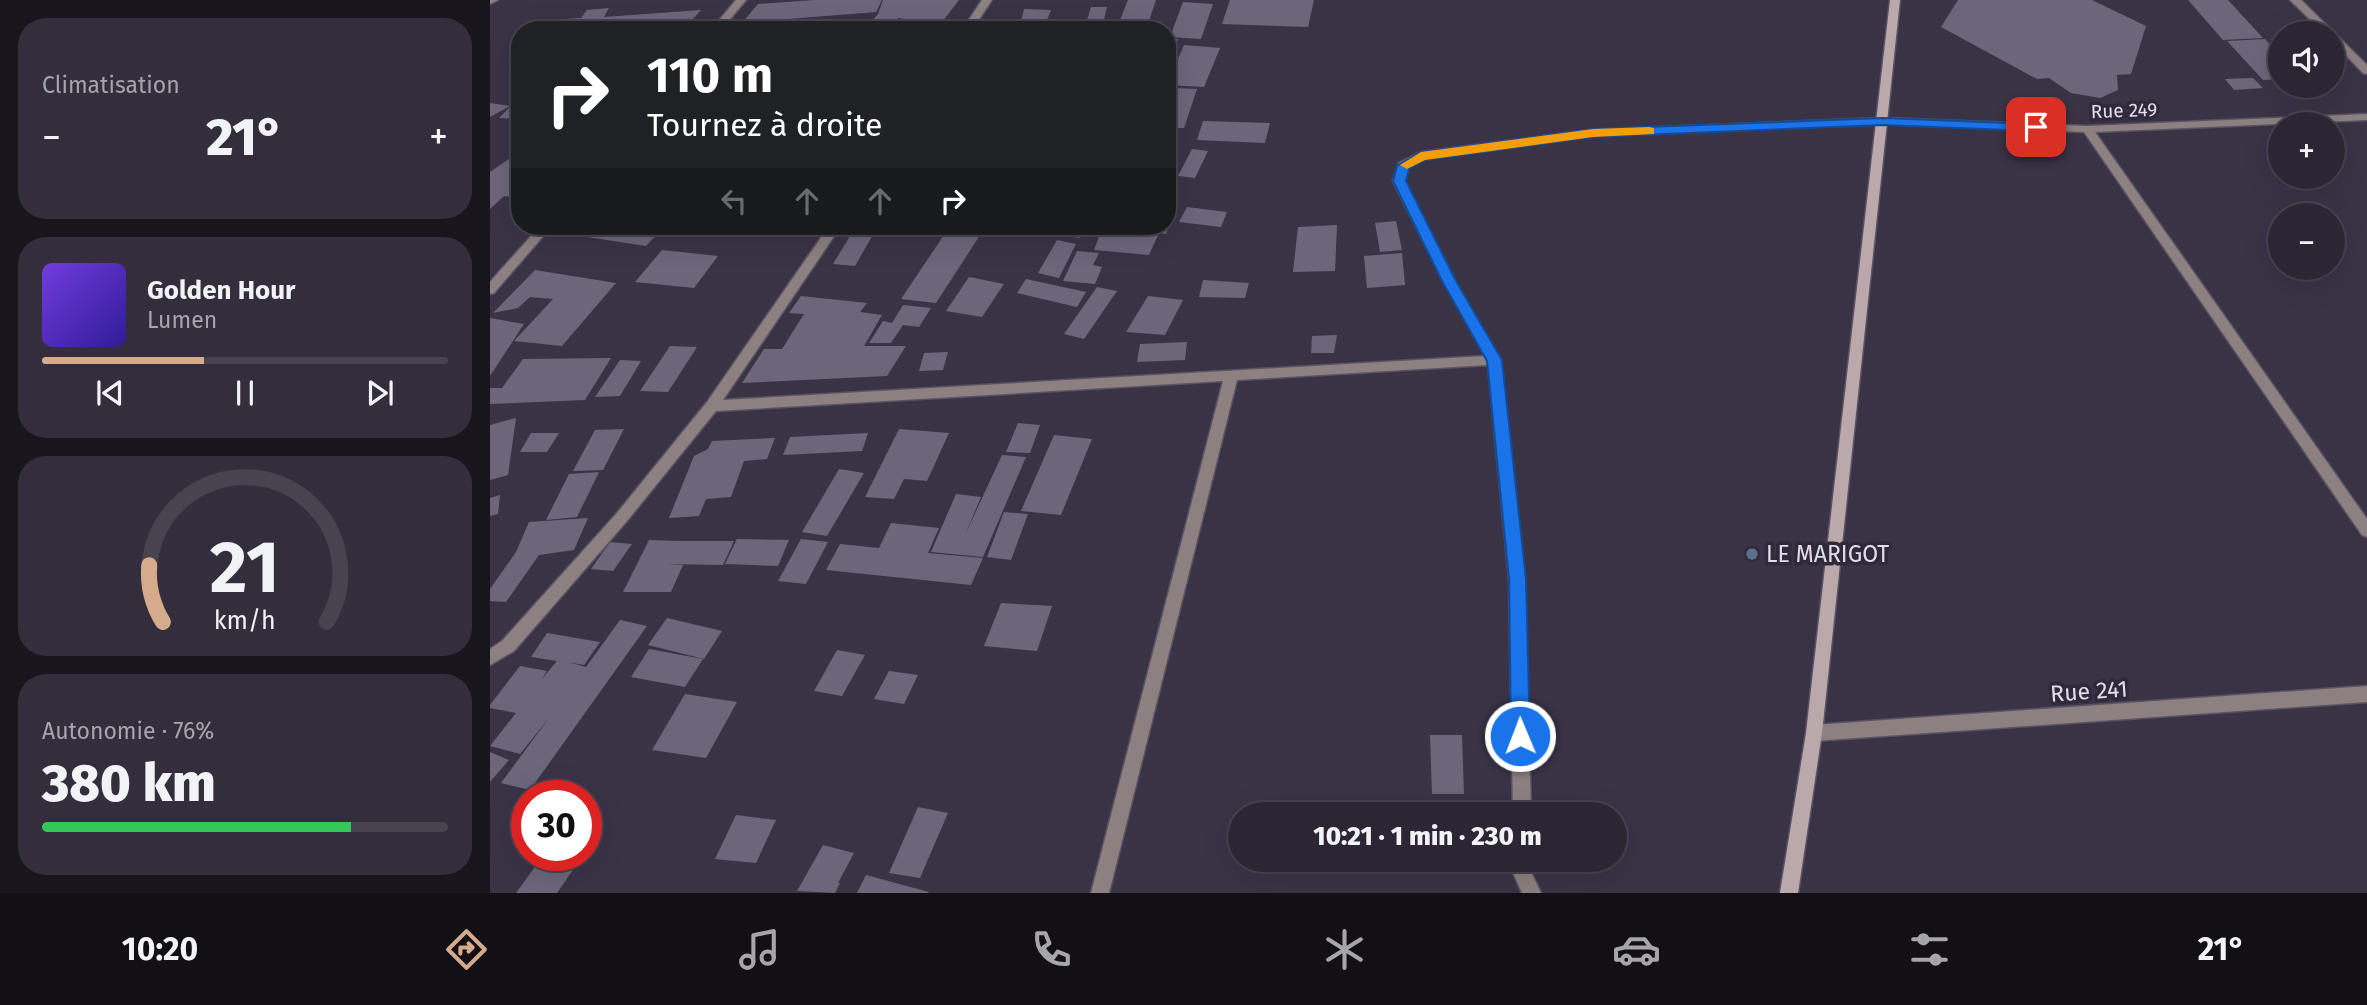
<!DOCTYPE html>
<html lang="fr">
<head>
<meta charset="utf-8">
<style>
  :root { --surface:#2c2634; --page:#342e3c; --text:#f1f3f6; --muted:#a6a5ac; --line:#48434f; --accent:#d6ab8b }
  body { margin:0; font-family:"Fira Sans",sans-serif; background:var(--page); color:var(--text); height:100vh; display:flex; flex-direction:column; font-size:26px; white-space:nowrap }
  * { box-sizing:border-box; margin:0 }
  p { font-size:23px; color:var(--muted) }
  .icon { flex:none; width:38px; height:38px; fill:none; stroke:currentColor; stroke-width:2; stroke-linecap:round; stroke-linejoin:round }
  .map { position:relative; flex:1; overflow:hidden }
  .details { display:flex; flex-direction:column; gap:18px; padding:18px; background:#18151d; width:490px }
  .details>* { flex:none }
  .guide { position:absolute; left:21px; top:21px; width:665px; height:214px; border-radius:28px; box-shadow:0 7px 28px #0002,0 0 0 2px var(--line); background:#202124; color:#fff; overflow:hidden }
  .fabs { position:absolute; left:1778px; top:21px; display:grid; gap:14px }
  .fabs a { display:grid; place-items:center; width:77px; height:77px; border-radius:50%; background:var(--surface); box-shadow:0 7px 28px #0002,0 0 0 2px var(--line); font-size:35px }
  .speed { position:absolute; left:21px; top:780px; display:flex; gap:14px; font-size:35px; font-weight:700; text-align:center }
  .speed>* { display:grid; place-content:center; width:91px; height:91px; border-radius:50%; background:var(--surface); box-shadow:0 7px 28px #0002,0 0 0 2px var(--line); line-height:1 }
  .speed .limit { border:10px solid #d22; background:#fff; color:#111 }
  .pin { position:absolute; display:grid; place-items:center; width:60px; height:60px; color:#fff; margin:-30px; border-radius:14px; box-shadow:0 4px 10px #0006 }
  .me { position:absolute; width:77px; margin:-38px; rotate:359deg; stroke-linejoin:round; filter:drop-shadow(0 0 5px #0008) }
  .turn { display:flex; align-items:center; gap:24px; height:147px; padding:0 21px; font-size:32px }
  .turn .icon { width:91px; height:91px; stroke-width:2.5 }
  .turn b { display:block; font-size:49px; line-height:60px }
  .lanes { display:flex; align-items:center; height:66px; padding:0 21px; background:#0003; justify-content:center; gap:35px; direction:ltr }
  .lanes .off { opacity:.35 }
  .big { font-size:52px; font-weight:800; line-height:1.1 }
  .details .card { flex:1; display:flex; flex-direction:column; justify-content:center; gap:10px; min-width:0; padding:0 24px; border-radius:28px; background:var(--page) }
  .details .dial { align-items:center; gap:0 }
  .dial svg { height:182px; overflow:visible; fill:none; stroke:var(--line); stroke-width:7; stroke-linecap:round; text-anchor:middle }
  .dial text { fill:var(--text); stroke:none }
  .song { display:flex; align-items:center; gap:21px }
  .cover { width:84px; height:84px; border-radius:10px; background:linear-gradient(135deg,hsl(260 70% 55%),hsl(250 70% 35%)) }
  .played { height:7px; border-radius:4px; background:linear-gradient(90deg,var(--accent) 40%,var(--line) 40%) }
  .keys { display:flex; justify-content:space-around; direction:ltr }
  .heat { display:flex; justify-content:space-between; align-items:center; font-size:38px; direction:ltr }
  .charge { height:10px; border-radius:5px; background:linear-gradient(90deg,#34c759 76%,var(--line) 0) }
  .trip { position:absolute; left:738px; top:802px; width:399px; height:70px; border-radius:35px; background:var(--surface); box-shadow:0 7px 28px #0002,0 0 0 2px var(--line); font-weight:800; line-height:70px; text-align:center }
  .menu { display:flex; height:112px; justify-content:space-around; align-items:center; background:#120f15; color:var(--muted) }
  .menu .icon { width:49px; height:49px }
  .menu .current { color:var(--accent) }
  .menu b { font-size:32px; color:var(--text) }
  main { display:flex; flex:1; min-height:0 }
  .map>svg:first-child { display:block }
  .building { fill:#6d667b }
  .lines { fill:none; stroke-linecap:round; stroke-linejoin:round }
  .street-casing { stroke:#585263; stroke-width:3 }
  .secondary-casing { stroke:#585263; stroke-width:3 }
  .street { fill:#8c8080; fill-rule:evenodd }
  .secondary { fill:#bba8aa; fill-rule:evenodd }
  .route { fill:#1a73e8; stroke:#114b97; stroke-width:2 }
  .slow { fill:#f59e0b }
  .service-dot { fill:#5c6f8a; stroke:#30293b; stroke-width:2.5 }
  .labels { text-anchor:middle; stroke-width:7; stroke-linejoin:round; paint-order:stroke }
  .far-street-label { font-size:19px; fill:#e1dde9; stroke:#30293b }
  .poi-label { font-size:23px; fill:#e1dde9; stroke:#30293b; text-anchor:start }
  .street-label { font-size:23px; fill:#e1dde9; stroke:#30293b }
</style>
</head>
<body>
<main>
<section class="details">
<div class="card"><p>Climatisation</p>
<div class="heat"><a>−</a><b class="big">21°</b><a>+</a></div>
</div>
<div class="card">
<div class="song"><i class="cover"></i><div><b>Golden Hour</b><p>Lumen</p></div></div>
<div class="played"></div>
<div class="keys"><svg class="icon" aria-label="previous" viewBox="0 0 24 24"><path d="M18 5L8 12l10 7zM5 5v14"/></svg><svg class="icon" aria-label="pause" viewBox="0 0 24 24"><path d="M8 5v14M16 5v14"/></svg><svg class="icon" aria-label="next" viewBox="0 0 24 24"><path d="M6 5l10 7-10 7zM19 5v14"/></svg></div>
</div>
<div class="card dial"><svg viewBox="0 0 100 80">
<path d="M14 69A42 42 0 1 1 86 69"/>
<path d="M14 69A42 42 0 0 1 8 44" stroke="#d6ab8b"/>
<text x="50" y="56" font-size="32" font-weight="700">21</text>
<text x="50" y="72" font-size="11">km/h</text>
</svg></div>
<div class="card"><p>Autonomie · 76%</p><b class="big">380 km</b><div class="charge"></div></div>
</section>
<div class="map">
<svg width="1877" height="893" viewBox="0 0 1877 893">
  <rect width="100%" height="100%" fill="#3a3346"/>
  <g class="building">
    <path d="M 324,0 L 392,0 L 386,12 L 286,20 L 280,30 L 246,30 L 268,4 Z"/>
    <path d="M 393,0 L 469,0 L 446,30 L 406,30 L 415,19 L 408,18 L 399,30 L 374,30 L 388,14 Z"/>
    <path d="M 638,0 L 666,0 L 656,30 L 626,30 Z"/>
    <path d="M 740,0 L 824,0 L 818,27 L 732,24 Z"/>
    <path d="M 1468,0 L 1602,0 L 1656,26 L 1641,74 L 1627,75 L 1628,90 L 1610,98 L 1581,93 L 1559,78 L 1547,79 L 1451,27 Z"/>
    <path d="M 1698,0 L 1738,0 L 1773,38 L 1733,40 Z"/>
    <path d="M 693,2 L 723,4 L 711,39 L 680,37 Z"/>
    <path d="M 601,7 L 617,7 L 612,27 L 595,27 Z"/>
    <path d="M 119,8 L 114,17 L 211,10 L 193,30 L 51,30 L 58,20 L 91,18 L 97,10 Z"/>
    <path d="M 534,9 L 561,10 L 553,30 L 500,30 L 506,21 L 531,21 Z"/>
    <path d="M 677,39 L 688,39 L 678,71 L 677,71 Z"/>
    <path d="M 1775,39 L 1790,55 L 1790,79 L 1773,80 L 1737,41 Z"/>
    <path d="M 694,45 L 730,48 L 714,87 L 677,85 Z"/>
    <path d="M 1763,78 L 1773,88 L 1744,90 L 1735,79 Z"/>
    <path d="M 683,88 L 707,89 L 694,128 L 677,128 L 677,104 Z"/>
    <path d="M 0,103 L 20,106 L 0,117 Z"/>
    <path d="M 20,107 L 30,107 L 30,119 L 9,118 Z"/>
    <path d="M 713,121 L 780,123 L 775,143 L 707,140 Z"/>
    <path d="M 702,149 L 718,151 L 705,178 L 688,176 Z"/>
    <path d="M 26,154 L 30,155 L 27,162 L 30,163 L 30,181 L 24,186 L 30,190 L 23,197 L 14,196 L 0,209 L 0,172 Z"/>
    <path d="M 697,207 L 737,212 L 731,227 L 689,222 Z"/>
    <path d="M 677,219 L 681,219 L 676,234 L 669,233 L 659,255 L 604,250 L 613,226 L 677,226 Z"/>
    <path d="M 906,221 L 912,250 L 890,252 L 885,223 Z"/>
    <path d="M 847,225 L 845,271 L 803,272 L 808,227 Z"/>
    <path d="M 86,226 L 105,226 L 94,237 L 77,236 Z"/>
    <path d="M 108,226 L 124,226 L 169,232 L 156,246 L 97,237 Z"/>
    <path d="M 366,226 L 388,226 L 365,266 L 343,264 Z"/>
    <path d="M 460,226 L 496,226 L 446,303 L 411,299 Z"/>
    <path d="M 511,226 L 548,226 L 544,232 Z"/>
    <path d="M 575,226 L 597,226 L 590,238 L 569,235 Z"/>
    <path d="M 567,240 L 586,244 L 569,278 L 548,273 Z"/>
    <path d="M 172,250 L 228,256 L 204,288 L 145,282 Z"/>
    <path d="M 587,251 L 609,253 L 603,265 L 612,267 L 605,284 L 573,281 Z"/>
    <path d="M 912,253 L 915,285 L 877,288 L 874,256 Z"/>
    <path d="M 45,270 L 126,283 L 72,346 L 24,341 L 63,299 L 40,297 L 28,308 L 3,313 Z"/>
    <path d="M 479,277 L 514,284 L 492,317 L 456,311 Z"/>
    <path d="M 536,279 L 596,292 L 587,307 L 527,293 Z"/>
    <path d="M 713,280 L 759,283 L 755,298 L 709,297 Z"/>
    <path d="M 607,287 L 627,291 L 594,339 L 574,334 Z"/>
    <path d="M 311,296 L 377,303 L 370,312 L 392,315 L 374,346 L 416,346 L 397,376 L 252,383 L 274,349 L 292,349 L 314,314 L 299,313 Z"/>
    <path d="M 658,296 L 693,300 L 675,335 L 636,332 Z"/>
    <path d="M 413,305 L 441,308 L 429,327 L 413,325 L 401,343 L 379,343 L 393,321 L 402,323 Z"/>
    <path d="M 0,318 L 34,324 L 0,376 Z"/>
    <path d="M 847,335 L 844,353 L 821,353 L 822,336 Z"/>
    <path d="M 697,342 L 695,360 L 647,362 L 650,344 Z"/>
    <path d="M 180,346 L 207,347 L 178,392 L 150,391 Z"/>
    <path d="M 458,352 L 453,370 L 429,371 L 434,353 Z"/>
    <path d="M 121,358 L 95,400 L 0,404 L 0,388 L 12,388 L 33,359 Z"/>
    <path d="M 130,360 L 151,361 L 130,396 L 105,397 Z"/>
    <path d="M 26,418 L 18,475 L 0,480 L 0,425 Z"/>
    <path d="M 528,423 L 550,425 L 540,453 L 516,452 Z"/>
    <path d="M 134,429 L 113,470 L 83,471 L 105,430 Z"/>
    <path d="M 409,429 L 459,433 L 437,481 L 414,479 L 404,499 L 375,497 Z"/>
    <path d="M 41,433 L 69,433 L 57,452 L 30,452 Z"/>
    <path d="M 378,433 L 372,451 L 293,455 L 300,437 Z"/>
    <path d="M 564,435 L 602,439 L 571,515 L 531,511 Z"/>
    <path d="M 285,438 L 277,459 L 254,461 L 241,497 L 216,499 L 209,516 L 179,518 L 204,456 L 218,449 L 222,441 Z"/>
    <path d="M 512,455 L 536,457 L 493,557 L 441,552 L 466,494 L 491,497 L 475,535 Z"/>
    <path d="M 349,469 L 374,473 L 337,536 L 312,532 Z"/>
    <path d="M 109,472 L 87,517 L 56,520 L 79,474 Z"/>
    <path d="M 10,495 L 8,514 L 0,516 L 0,498 Z"/>
    <path d="M 514,512 L 538,514 L 521,560 L 497,557 Z"/>
    <path d="M 98,518 L 84,550 L 49,555 L 16,602 L 0,601 L 0,589 L 26,552 L 39,522 Z"/>
    <path d="M 401,523 L 449,528 L 438,553 L 493,558 L 481,585 L 336,570 L 350,544 L 389,548 Z"/>
    <path d="M 247,539 L 299,540 L 288,566 L 235,564 Z"/>
    <path d="M 311,539 L 338,542 L 316,584 L 288,581 Z"/>
    <path d="M 159,540 L 188,541 L 244,541 L 233,565 L 177,564 L 193,565 L 181,592 L 133,592 Z"/>
    <path d="M 120,542 L 142,544 L 123,571 L 101,569 Z"/>
    <path d="M 511,603 L 562,606 L 547,651 L 494,646 Z"/>
    <path d="M 177,618 L 232,631 L 214,659 L 158,645 Z"/>
    <path d="M 130,620 L 157,626 L 40,790 L 11,783 L 59,718 L 30,754 L 0,746 L 26,713 L 0,708 L 0,705 L 30,666 L 57,671 L 52,679 L 67,661 L 41,657 L 57,633 L 110,642 L 94,665 L 78,662 L 96,667 Z"/>
    <path d="M 159,649 L 213,659 L 195,687 L 141,677 Z"/>
    <path d="M 347,650 L 375,655 L 352,696 L 324,691 Z"/>
    <path d="M 399,671 L 428,675 L 414,704 L 384,699 Z"/>
    <path d="M 195,694 L 247,702 L 216,758 L 162,750 Z"/>
    <path d="M 940,735 L 972,735 L 974,794 L 942,794 Z"/>
    <path d="M 0,752 L 19,760 L 0,782 Z"/>
    <path d="M 428,807 L 458,813 L 430,878 L 399,873 Z"/>
    <path d="M 246,815 L 286,820 L 266,863 L 225,859 Z"/>
    <path d="M 333,845 L 364,853 L 348,883 L 350,883 L 345,893 L 307,891 Z"/>
    <path d="M 52,857 L 85,867 L 67,893 L 26,893 Z"/>
    <path d="M 376,875 L 439,892 L 438,893 L 367,893 Z"/>
  </g>
  <g class="lines">
    <defs>
      <g id="street">
        <path d="M 0,0 L 8,0 L 0,4 Z"/>
        <path d="M 246,0 L 256,0 L 231,30 L 221,30 Z"/>
        <path d="M 492,0 L 502,0 L 482,30 L 472,30 Z"/>
        <path d="M 1800,0 L 1811,0 L 1877,65 L 1877,74 L 1873,73 L 1843,42 L 1843,33 L 1834,33 Z"/>
        <path d="M 1877,114 L 1877,120 L 1605,132 L 1877,519 L 1877,537 L 1872,535 L 1594,132 L 1393,124 L 1103,136 L 934,159 L 918,168 L 915,181 L 965,281 L 1011,360 L 1035,579 L 1041,814 L 1023,814 L 1019,579 L 998,365 L 747,380 L 619,893 L 601,893 L 733,381 L 226,411 L 137,521 L 24,651 L 0,665 L 0,649 L 12,641 L 127,513 L 217,402 L 339,226 L 351,226 L 233,400 L 995,356 L 953,281 L 903,181 L 909,163 L 931,152 L 1103,130 L 1393,118 L 1597,126 Z"/>
        <path d="M 50,226 L 62,226 L 4,293 L 0,294 L 0,282 Z"/>
        <path d="M 1877,686 L 1877,702 L 1324,741 L 1318,739 L 1316,733 L 1318,727 L 1324,725 Z"/>
        <path d="M 1024,859 L 1042,859 L 1042,874 L 1051,893 L 1032,893 L 1024,875 Z"/>
      </g>
      <path id="secondary" d="M 1400,0 L 1410,0 L 1332,733 L 1308,893 L 1290,893 L 1316,733 Z"/>
    </defs>
    <use href="#street" class="street-casing"/>
    <use href="#secondary" class="secondary-casing"/>
    <use href="#street" class="street"/>
    <use href="#secondary" class="secondary"/>
  </g>
  <path class="route" d="M 1393,118 L 1546,124 L 1552,127 L 1546,131 L 1393,125 L 1103,137 L 935,160 L 919,169 L 916,181 L 966,281 L 1012,360 L 1036,579 L 1040,736 L 1037,742 L 1030,745 L 1024,742 L 1021,736 L 1019,579 L 997,361 L 952,281 L 903,181 L 907,166 L 931,152 L 1103,129 Z"/>
  <path class="slow" d="M 1159,127 L 1164,128 L 1164,134 L 1103,137 L 935,160 L 917,169 L 910,165 L 931,152 L 1103,129 Z"/>
  <circle class="service-dot" cx="1262" cy="554" r="7"/>
  <g class="labels">
    <g class="far-street-label">
      <text transform="translate(1634 110) rotate(-2)" y="7">Rue 249</text>
    </g>
    <g class="poi-label">
      <text x="1276" y="562">LE MARIGOT</text>
    </g>
    <g class="street-label">
      <text transform="translate(1599 691) rotate(-4)" y="8">Rue 241</text>
    </g>
  </g>
</svg>
<div class="fabs">
<a><svg class="icon" aria-label="sound" viewBox="0 0 24 24"><path d="M4 9h4l5-4v14l-5-4H4zM17 9q2 3 0 6"/></svg></a>
<a>+</a>
<a>−</a>
</div>
<div class="speed"><div class="limit">30</div></div>
<div class="pin" style="left:1546px;top:127px;background:#d93025"><svg class="icon" aria-label="arrive" viewBox="0 0 24 24"><path d="M6 21V4h12l-3 4 3 4H6"/></svg></div>
<svg class="me" style="left:1030px;top:736px" viewBox="-20 -20 40 40"><circle r="17" fill="#1a73e8" stroke="#fff" stroke-width="3"/><path d="M0-11L8 9 0 5-8 9z" fill="#fff"/></svg>
<div class="trip">10:21 · 1 min · 230 m</div>
<div class="guide">
<div class="turn"><svg class="icon" aria-label="right" viewBox="0 0 24 24"><path d="M7 20v-9h11M14 6l5 5-5 5"/></svg><div><b>110 m</b>Tournez à droite</div></div>
<div class="lanes"><svg class="icon off" aria-label="left" viewBox="0 0 24 24"><path d="M17 20v-9H6M10 6l-5 5 5 5"/></svg><svg class="icon off" aria-label="ahead" viewBox="0 0 24 24"><path d="M12 20V5M6 11l6-6 6 6"/></svg><svg class="icon off" aria-label="ahead" viewBox="0 0 24 24"><path d="M12 20V5M6 11l6-6 6 6"/></svg><svg class="icon" aria-label="right" viewBox="0 0 24 24"><path d="M7 20v-9h11M14 6l5 5-5 5"/></svg></div>
</div>
</div>
</main>
<nav class="menu">
<b>10:20</b>
<svg class="icon current" aria-label="directions" viewBox="0 0 24 24"><path d="M12 3l9 9-9 9-9-9zM9 14v-3h6M13 9l2 2-2 2"/></svg>
<svg class="icon" aria-label="music" viewBox="0 0 24 24"><path d="M9 18V5l10-2v13"/><circle cx="6" cy="18" r="3"/><circle cx="16" cy="16" r="3"/></svg>
<svg class="icon" aria-label="phone" viewBox="0 0 24 24"><path d="M5 4h4l2 5-3 2q2 4 5 5l2-3 5 2v4C11 20 4 13 5 4z"/></svg>
<svg class="icon" aria-label="climate" viewBox="0 0 24 24"><path d="M12 3v18M4 7l16 10M4 17L20 7"/></svg>
<svg class="icon" aria-label="car" viewBox="0 0 24 24"><path d="M5 17H2v-5l4-1 3-4h7l3 4 3 1v5h-3M9 17h6M6 11h13"/><circle cx="7" cy="17" r="2"/><circle cx="17" cy="17" r="2"/></svg>
<svg class="icon" aria-label="filters" viewBox="0 0 24 24"><path d="M4 7h16M4 17h16"/><circle cx="9" cy="7" r="2"/><circle cx="15" cy="17" r="2"/></svg>
<b>21°</b>
</nav>
</body>
</html>
